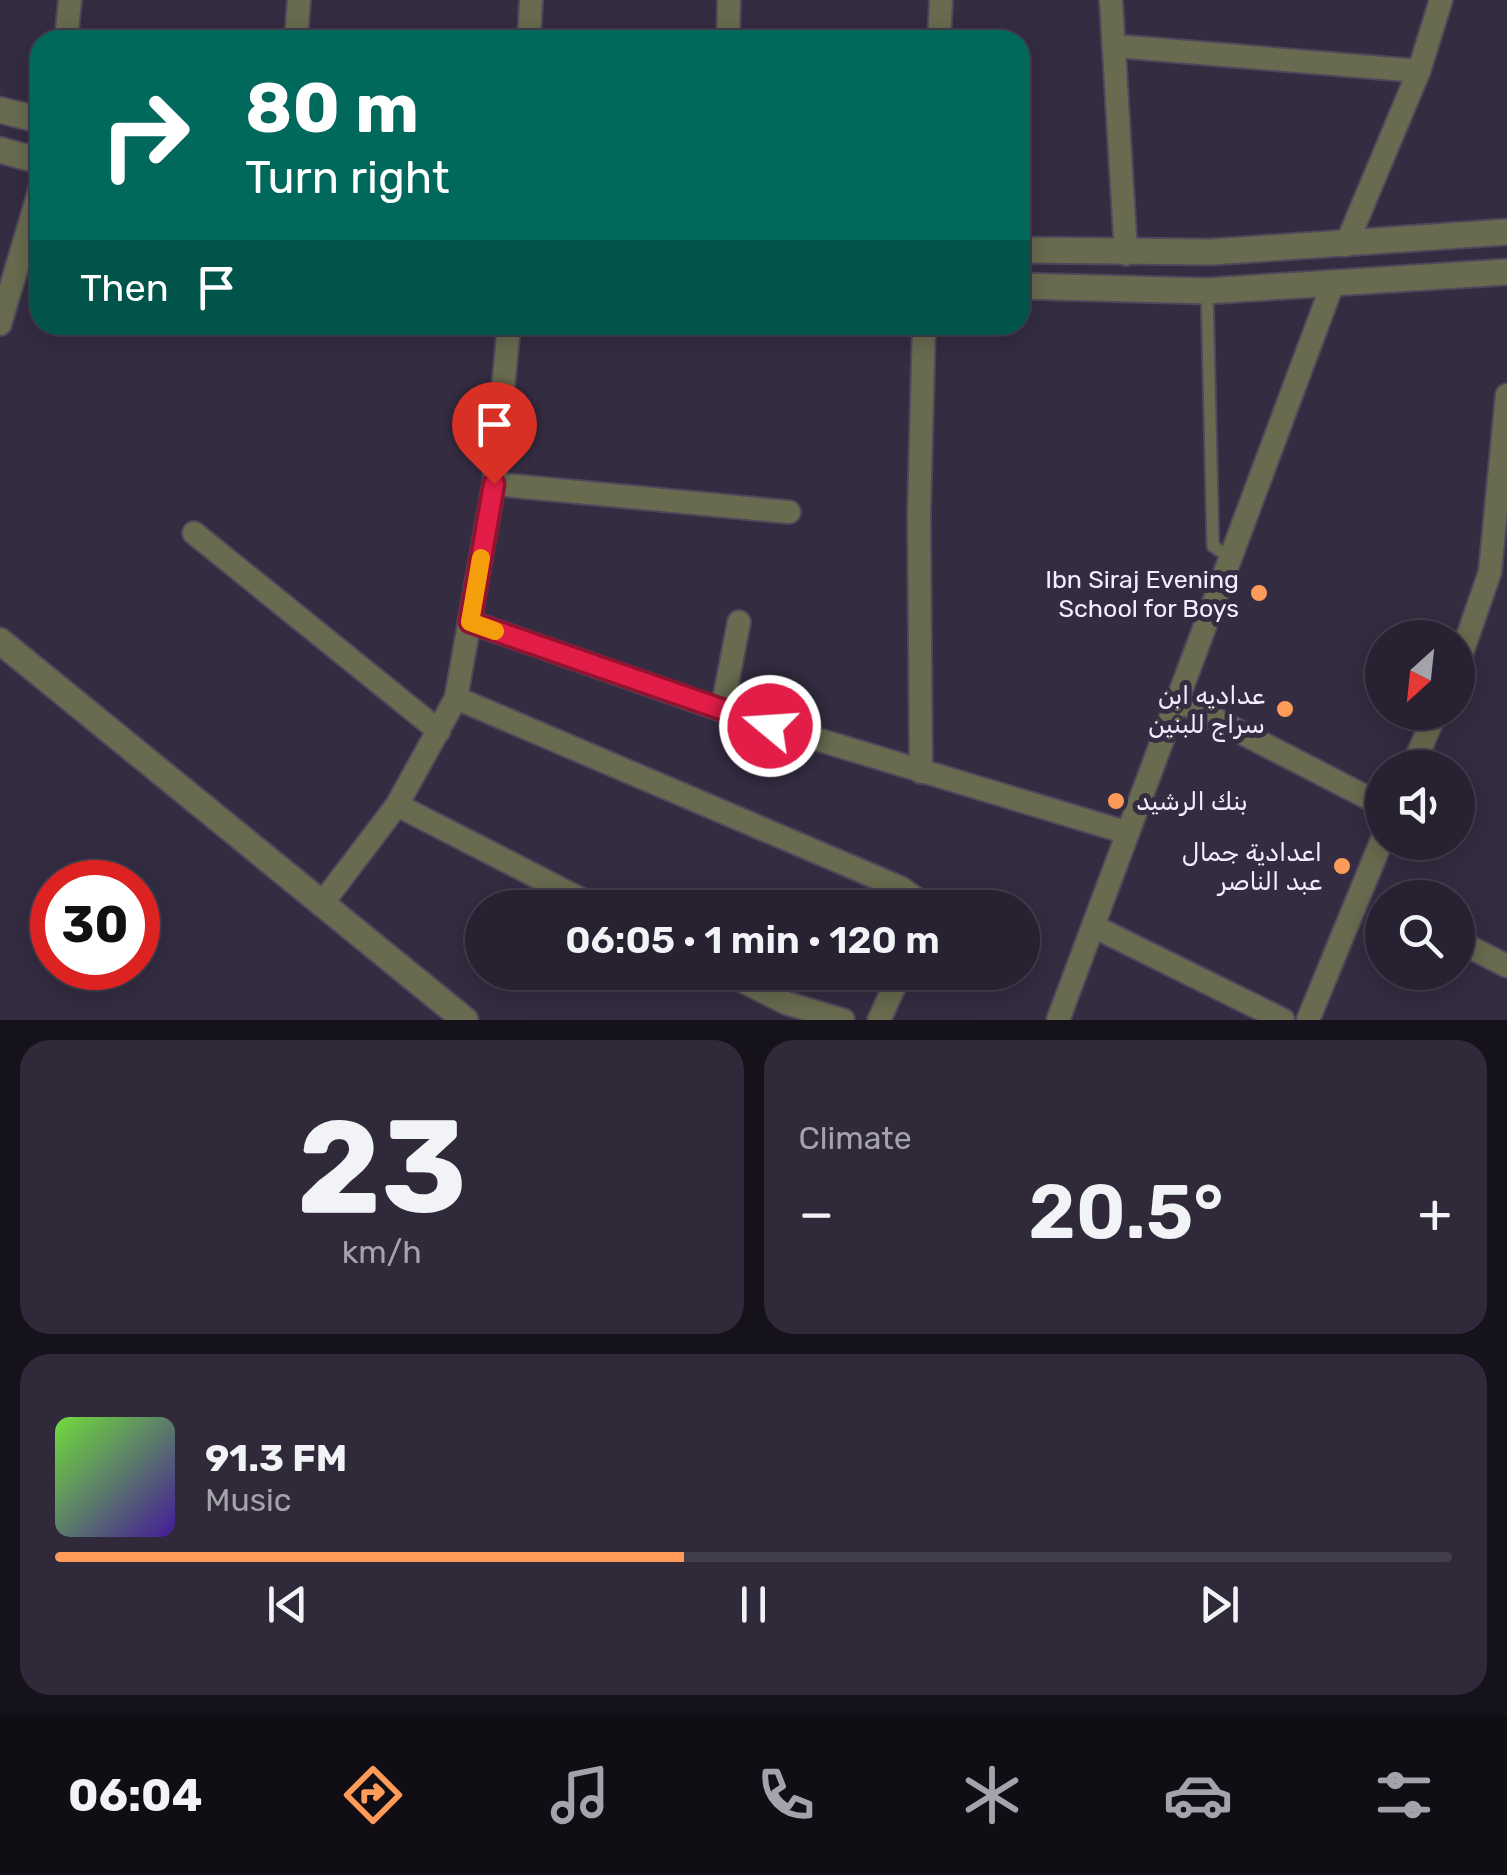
<!DOCTYPE html>
<html lang="en">
<head>
<meta charset="utf-8">
<style>
  :root { --surface:#272131; --page:#2f2939; --text:#f1f3f6; --muted:#a4a3ab; --line:#433e4d; --accent:#fe9b59 }
  body { margin:0; font-family:Rubik,Cairo,sans-serif; background:var(--page); color:var(--text); height:100vh; display:flex; flex-direction:column; font-size:38px; white-space:nowrap }
  * { box-sizing:border-box; margin:0 }
  p { font-size:32px; color:var(--muted) }
  .icon { flex:none; width:55px; height:55px; fill:none; stroke:currentColor; stroke-width:2; stroke-linecap:round; stroke-linejoin:round }
  .map { position:relative; height:1020px; overflow:hidden }
  .sheet { display:flex; flex-direction:column; gap:20px; padding:20px; background:#15121b; flex:1 }
  .sheet>* { flex:none }
  .top-card { position:absolute; left:30px; top:30px; width:1000px; height:305px; border-radius:30px; box-shadow:0 5px 25px #0003,0 0 0 2px var(--line); background:#00695c; color:#fff; overflow:hidden }
  .needle { width:65px; rotate:207deg }
  .fabs { position:absolute; left:1365px; top:620px; display:grid; gap:20px }
  .fabs a { display:grid; place-items:center; width:110px; height:110px; border-radius:50%; background:var(--surface); box-shadow:0 5px 25px #0003,0 0 0 2px var(--line); font-size:50px }
  .speed { position:absolute; left:30px; top:860px; display:flex; gap:20px; font-size:50px; font-weight:700; text-align:center }
  .speed>* { display:grid; place-content:center; width:130px; height:130px; border-radius:50%; background:var(--surface); box-shadow:0 5px 25px #0003,0 0 0 2px var(--line); line-height:1 }
  .speed .limit { border:15px solid #d22; background:#fff; color:#111 }
  .pin { position:absolute; display:grid; place-items:center; width:85px; height:85px; color:#fff; margin:-102px -42px; border-radius:50% 50% 50% 0; rotate:-45deg; box-shadow:0 0 10px #0007 }
  .pin .icon { rotate:45deg }
  .me { position:absolute; width:110px; margin:-55px; rotate:288deg; stroke-linejoin:round; filter:drop-shadow(0 0 8px #0008) }
  .turn { display:flex; align-items:center; gap:35px; height:210px; padding:0 50px; font-size:45px }
  .turn .icon { width:130px; height:130px; stroke-width:2.5 }
  .turn b { display:block; font-size:70px; line-height:85px }
  .then { display:flex; align-items:center; height:95px; padding:0 50px; background:#0003; gap:20px; font-size:38px }
  .big { font-size:75px; font-weight:600; line-height:1.1 }
  .sheet .widget { flex:1; display:flex; flex-direction:column; justify-content:center; gap:15px; min-width:0; padding:0 35px; border-radius:30px; background:var(--page) }
  .sheet .dial { align-items:center; gap:0 }
  .dial b { font-size:130px; line-height:1 }
  .song { display:flex; align-items:center; gap:30px }
  .cover { width:120px; height:120px; border-radius:15px; background:linear-gradient(135deg,hsl(100 70% 55%),hsl(260 70% 35%)) }
  .played { height:10px; border-radius:5px; background:linear-gradient(90deg,var(--accent) 45%,var(--line) 45%) }
  .keys { display:flex; justify-content:space-around; direction:ltr }
  .heat { display:flex; justify-content:space-between; align-items:center; font-size:55px; direction:ltr }
  .sheet .tiles { flex:1; display:grid; gap:20px; grid-template-columns:1fr 1fr }
  .widget:last-child { grid-column:span 2 }
  .trip { position:absolute; left:465px; top:890px; width:575px; height:100px; border-radius:50px; background:var(--surface); box-shadow:0 5px 25px #0003,0 0 0 2px var(--line); font-weight:600; line-height:100px; text-align:center }
  .menu { display:flex; height:160px; justify-content:space-around; align-items:center; background:#100d14; color:var(--muted) }
  .menu .icon { width:70px; height:70px }
  .menu .on { color:var(--accent) }
  .menu b { font-size:45px; color:var(--text) }
  .map>svg:first-child { display:block }
  .lines { fill:none; stroke-linecap:round; stroke-linejoin:round }
  .service-casing { stroke:#4f475b; stroke-width:15 }
  .minor-casing { stroke:#4f475b; stroke-width:26 }
  .tertiary-casing { stroke:#4f475b; stroke-width:29 }
  .service { stroke:#686b4f; stroke-width:11 }
  .minor { stroke:#686b4f; stroke-width:22 }
  .tertiary { stroke:#686b4f; stroke-width:25 }
  .route-casing { stroke:#92132f; stroke-width:25 }
  .route { stroke:#e11d48; stroke-width:18 }
  .slow { stroke:#f59e0b; stroke-width:18 }
  .poi-dot { fill:#fe9b59; stroke:#342c41; stroke-width:4 }
  .labels { text-anchor:middle; stroke-width:10; stroke-linejoin:round; paint-order:stroke }
  .poi-label { font-size:25px; fill:#f2eefc; stroke:#342c41; text-anchor:end }
</style>
</head>
<body>
<div class="map">
<svg width="1507" height="1020" viewBox="0 0 1507 1020">
  <rect width="100%" height="100%" fill="#342c41"/>
  <g class="lines">
    <defs>
      <path id="service" d="M 1207,291 L 1213,546 L 1229,557"/>
      <g id="minor">
        <path d="M 1111,0 L 1126,254"/>
        <path d="M 66,40 L 70,0"/>
        <path d="M 296,40 L 299,0"/>
        <path d="M 529,40 L 531,0"/>
        <path d="M 728,40 L 729,0"/>
        <path d="M 939,40 L 941,0"/>
        <path d="M 1115,46 L 1419,71"/>
        <path d="M 1346,245 L 1419,71 L 1441,0"/>
        <path d="M 0,324 L 40,189"/>
        <path d="M 494,484 L 789,512"/>
        <path d="M 194,533 L 439,731"/>
        <path d="M 470,622 L 733,714 L 1125,832"/>
        <path d="M 1458,664 L 1490,572 L 1507,395"/>
        <path d="M 456,698 L 901,888 L 915,898 L 918,908"/>
        <path d="M 1176,699 L 1382,805"/>
        <path d="M 722,710 L 739,622"/>
        <path d="M 1412,768 L 1436,712"/>
        <path d="M 921,772 L 919,513 L 924,325"/>
        <path d="M 397,805 L 598,908"/>
        <path d="M 321,905 L 397,805 L 456,698 L 494,484 L 509,325"/>
        <path d="M 1095,927 L 1283,1020"/>
        <path d="M 1458,941 L 1507,966"/>
        <path d="M 725,972 L 786,1003 L 843,1020"/>
        <path d="M 879,1020 L 901,972"/>
        <path d="M 1058,1020 L 1333,283"/>
        <path d="M 1308,1020 L 1382,840"/>
      </g>
      <g id="tertiary">
        <path d="M 0,110 L 40,120"/>
        <path d="M 0,150 L 40,161"/>
        <path d="M 1020,250 L 1211,252 L 1507,232"/>
        <path d="M 1020,286 L 1207,291 L 1507,272"/>
        <path d="M 0,641 L 465,1020"/>
      </g>
    </defs>
    <use href="#service" class="service-casing"/>
    <use href="#minor" class="minor-casing"/>
    <use href="#tertiary" class="tertiary-casing"/>
    <use href="#service" class="service"/>
    <use href="#minor" class="minor"/>
    <use href="#tertiary" class="tertiary"/>
  </g>
  <g class="lines">
    <defs>
      <path id="route" d="M 494,484 L 470,622 L 770,726"/>
    </defs>
    <use href="#route" class="route-casing"/>
    <use href="#route" class="route"/>
    <path class="slow" d="M 481,558 L 470,622 L 495,631"/>
  </g>
  <g class="poi-dot">
    <circle cx="1259" cy="593" r="10"/>
    <circle cx="1285" cy="709" r="10"/>
    <circle cx="1116" cy="801" r="10"/>
    <circle cx="1342" cy="866" r="10"/>
  </g>
  <g class="labels">
    <g class="poi-label">
      <text x="1239" y="588">Ibn Siraj Evening<tspan x="1239" dy="29">School for Boys</tspan></text>
      <text x="1265" y="704">عداديه ابن<tspan x="1265" dy="29">سراج للبنين</tspan></text>
      <text x="1136" y="810" text-anchor="start">بنك الرشيد</text>
      <text x="1322" y="861">اعدادية جمال<tspan x="1322" dy="29">عبد الناصر</tspan></text>
    </g>
  </g>
</svg>
<div class="fabs">
<a><svg class="needle" viewBox="-14 -14 28 28"><path d="M0-13l5 13h-10z" fill="#e53935"/><path d="M0 13l5-13h-10z" fill="#a4a3ab"/></svg></a>
<a><svg class="icon" aria-label="sound" viewBox="0 0 24 24"><path d="M4 9h4l5-4v14l-5-4H4zM17 9q2 3 0 6"/></svg></a>
<a><svg class="icon" aria-label="search" viewBox="0 0 24 24"><circle cx="10" cy="10" r="6"/><path d="M15 15l6 6"/></svg></a>
</div>
<div class="speed"><div class="limit">30</div></div>
<div class="pin" style="left:494px;top:484px;background:#d93025"><svg class="icon" aria-label="arrive" viewBox="0 0 24 24"><path d="M6 21V4h12l-3 4 3 4H6"/></svg></div>
<svg class="me" style="left:770px;top:726px" viewBox="-20 -20 40 40"><circle r="17" fill="#e11d48" stroke="#fff" stroke-width="3"/><path d="M0-11L8 9 0 5-8 9z" fill="#fff"/></svg>
<div class="trip">06:05 · 1 min · 120 m</div>
<div class="top-card">
<div class="turn"><svg class="icon" aria-label="right" viewBox="0 0 24 24"><path d="M7 20v-9h11M14 6l5 5-5 5"/></svg><div><b>80 m</b>Turn right</div></div>
<div class="then">Then<svg class="icon" aria-label="arrive" viewBox="0 0 24 24"><path d="M6 21V4h12l-3 4 3 4H6"/></svg></div>
</div>
</div>
<section class="sheet">
<div class="tiles">
<div class="widget dial"><b>23</b><p>km/h</p></div>
<div class="widget"><p>Climate</p>
<div class="heat"><a>−</a><b class="big">20.5°</b><a>+</a></div>
</div>
<div class="widget">
<div class="song"><i class="cover"></i><div><b>91.3 FM</b><p>Music</p></div></div>
<div class="played"></div>
<div class="keys"><svg class="icon" aria-label="previous" viewBox="0 0 24 24"><path d="M18 5L8 12l10 7zM5 5v14"/></svg><svg class="icon" aria-label="pause" viewBox="0 0 24 24"><path d="M8 5v14M16 5v14"/></svg><svg class="icon" aria-label="next" viewBox="0 0 24 24"><path d="M6 5l10 7-10 7zM19 5v14"/></svg></div>
</div>
</div>
</section>
<nav class="menu">
<b>06:04</b>
<svg class="icon on" aria-label="directions" viewBox="0 0 24 24"><path d="M12 3l9 9-9 9-9-9zM9 14v-3h6M13 9l2 2-2 2"/></svg>
<svg class="icon" aria-label="music" viewBox="0 0 24 24"><path d="M9 18V5l10-2v13"/><circle cx="6" cy="18" r="3"/><circle cx="16" cy="16" r="3"/></svg>
<svg class="icon" aria-label="phone" viewBox="0 0 24 24"><path d="M5 4h4l2 5-3 2q2 4 5 5l2-3 5 2v4C11 20 4 13 5 4z"/></svg>
<svg class="icon" aria-label="climate" viewBox="0 0 24 24"><path d="M12 3v18M4 7l16 10M4 17L20 7"/></svg>
<svg class="icon" aria-label="car" viewBox="0 0 24 24"><path d="M5 17H2v-5l4-1 3-4h7l3 4 3 1v5h-3M9 17h6M6 11h13"/><circle cx="7" cy="17" r="2"/><circle cx="17" cy="17" r="2"/></svg>
<svg class="icon" aria-label="filters" viewBox="0 0 24 24"><path d="M4 7h16M4 17h16"/><circle cx="9" cy="7" r="2"/><circle cx="15" cy="17" r="2"/></svg>
</nav>
</body>
</html>
